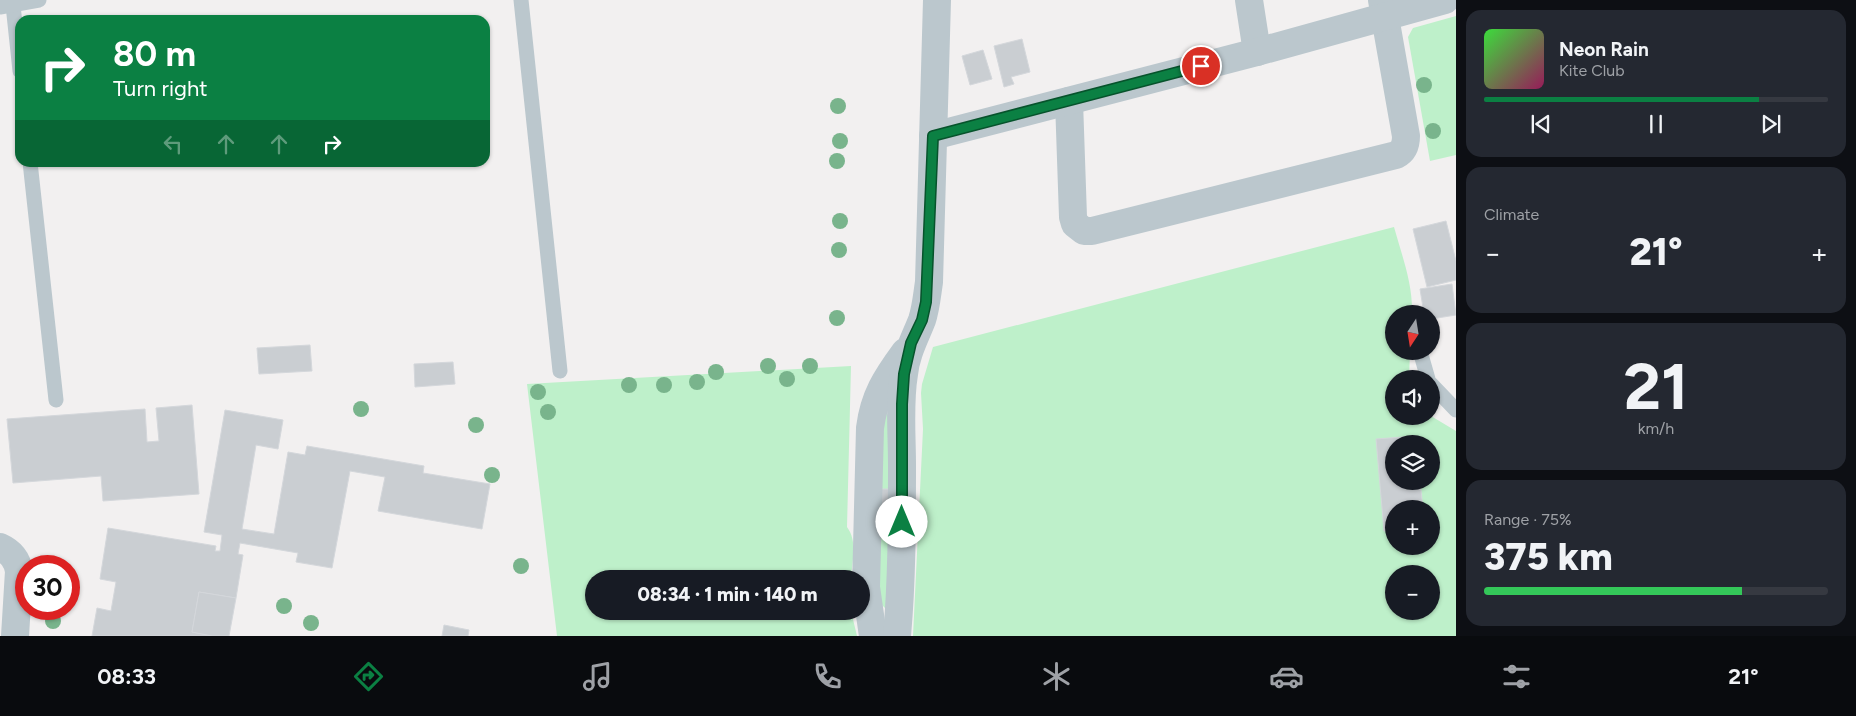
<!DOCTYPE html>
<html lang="en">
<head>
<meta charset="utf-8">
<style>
  :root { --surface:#171b24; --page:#242831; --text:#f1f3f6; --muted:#9ea1a6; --line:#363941; --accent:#0b8043 }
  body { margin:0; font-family:Figtree,sans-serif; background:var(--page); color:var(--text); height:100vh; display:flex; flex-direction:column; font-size:19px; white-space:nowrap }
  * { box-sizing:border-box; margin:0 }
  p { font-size:16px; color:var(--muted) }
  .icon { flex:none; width:28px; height:28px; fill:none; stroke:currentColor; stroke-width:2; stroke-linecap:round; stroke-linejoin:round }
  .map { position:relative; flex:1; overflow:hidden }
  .sheet { display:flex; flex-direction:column; gap:10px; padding:10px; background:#0d0f14; width:400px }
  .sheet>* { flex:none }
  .top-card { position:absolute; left:15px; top:15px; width:475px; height:152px; border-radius:15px; box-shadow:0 1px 4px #0004; background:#0b8043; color:#fff; overflow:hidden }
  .needle { width:32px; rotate:192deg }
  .controls { position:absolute; left:1385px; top:305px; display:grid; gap:10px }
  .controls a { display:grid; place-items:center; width:55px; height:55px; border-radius:50%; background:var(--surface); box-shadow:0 1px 4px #0004; font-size:25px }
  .speed { position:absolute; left:15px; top:555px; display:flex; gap:10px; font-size:25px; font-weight:700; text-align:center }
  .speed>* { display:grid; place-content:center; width:65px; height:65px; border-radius:50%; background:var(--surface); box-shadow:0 1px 4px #0004; line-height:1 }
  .speed .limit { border:8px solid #d22; background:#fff; color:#111 }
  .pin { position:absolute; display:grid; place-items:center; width:42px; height:42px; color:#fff; margin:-21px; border:2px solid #fff; border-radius:50%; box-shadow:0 1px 5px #0007 }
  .me { position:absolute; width:55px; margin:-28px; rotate:0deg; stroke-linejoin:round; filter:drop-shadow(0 0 4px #0008) }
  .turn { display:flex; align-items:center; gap:18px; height:105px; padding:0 15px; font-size:22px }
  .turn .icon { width:65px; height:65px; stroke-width:2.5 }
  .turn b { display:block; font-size:35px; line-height:42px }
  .lanes { display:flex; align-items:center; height:48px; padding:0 15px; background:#0003; justify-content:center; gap:25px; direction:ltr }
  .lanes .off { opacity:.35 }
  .big { font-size:38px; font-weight:800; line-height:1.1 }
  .sheet .card { flex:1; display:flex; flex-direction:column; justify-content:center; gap:8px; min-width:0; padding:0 18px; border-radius:15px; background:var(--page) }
  .sheet .dial { align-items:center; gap:0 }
  .dial b { font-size:65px; line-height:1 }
  .song { display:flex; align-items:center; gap:15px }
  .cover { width:60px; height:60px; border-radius:8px; background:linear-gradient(135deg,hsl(120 70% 55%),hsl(330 70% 35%)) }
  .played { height:5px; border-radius:2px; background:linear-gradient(90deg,var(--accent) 80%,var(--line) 80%) }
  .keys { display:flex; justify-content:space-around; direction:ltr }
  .heat { display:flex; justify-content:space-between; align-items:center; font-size:28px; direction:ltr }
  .charge { height:8px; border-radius:4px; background:linear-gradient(90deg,#34c759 75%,var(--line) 0) }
  .trip { position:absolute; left:585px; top:570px; width:285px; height:50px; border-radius:25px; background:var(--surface); box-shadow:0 1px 4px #0004; font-weight:800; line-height:50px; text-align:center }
  .tab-bar { display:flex; height:80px; justify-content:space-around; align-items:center; background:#090b0e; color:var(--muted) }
  .tab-bar .icon { width:35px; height:35px }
  .tab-bar .selected { color:var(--accent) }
  .tab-bar b { font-size:22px; color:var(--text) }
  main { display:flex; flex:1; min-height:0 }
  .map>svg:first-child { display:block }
  .green { fill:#bef0ca; fill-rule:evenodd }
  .building { fill:#caced2; stroke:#d4d7db }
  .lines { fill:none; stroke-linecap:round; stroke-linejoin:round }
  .lane { stroke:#bbc7cd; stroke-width:15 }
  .street { stroke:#bbc7cd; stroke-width:28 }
  .tree { fill:#79b48c }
  .route-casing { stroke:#07532c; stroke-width:12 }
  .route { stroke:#0b8043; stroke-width:9 }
</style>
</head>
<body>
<main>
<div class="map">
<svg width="1456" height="636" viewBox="0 0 1456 636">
  <rect width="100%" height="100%" fill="#f2f0f0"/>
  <g class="green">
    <path d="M 1456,16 L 1456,155 L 1430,161 L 1408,37 L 1413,28 Z"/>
    <path d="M 1394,227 C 1402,256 1413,284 1412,314 L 1394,314 L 1394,351 L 1410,351 L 1409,379 L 1394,379 L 1394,416 L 1431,416 L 1456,431 L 1456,636 L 913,636 L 923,429 L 921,393 L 922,384 L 933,347 ZM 1394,444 L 1431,444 L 1431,481 L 1394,481 ZM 1394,509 L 1431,509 L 1431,546 L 1394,546 ZM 1394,574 L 1431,574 L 1431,611 L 1394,611 Z"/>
    <path d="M 851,366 L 847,527 C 858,542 852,561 851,579 L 594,579 L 594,611 L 851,611 L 857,636 L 557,636 L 527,384 Z"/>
    <path d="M 887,414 L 890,416 L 890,489 L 880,489 L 884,415 Z"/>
    <path d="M 880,521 L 891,521 L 886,609 L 880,603 Z"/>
  </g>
  <g class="building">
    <path d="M 1022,39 L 1030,72 L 1011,77 L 1014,84 L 1004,87 L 994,46 Z"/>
    <path d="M 983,50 L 992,79 L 970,85 L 962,56 Z"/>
    <path d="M 1446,221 L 1456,261 L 1456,280 L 1427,287 L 1413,229 Z"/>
    <path d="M 1452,284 L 1456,315 L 1431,319 L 1431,314 L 1424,314 L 1420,289 Z"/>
    <path d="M 310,345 L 312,371 L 259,374 L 257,348 Z"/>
    <path d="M 453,362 L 455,384 L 415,387 L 414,364 Z"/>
    <path d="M 192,405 L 199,494 L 103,501 L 101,476 L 13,483 L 7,419 L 145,409 L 147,442 L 159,441 L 156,408 Z"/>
    <path d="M 225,410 L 283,420 L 278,449 L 256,445 L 242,529 L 274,534 L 288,452 L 305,455 L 307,446 L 424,466 L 423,473 L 490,484 L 482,529 L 378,511 L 385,477 L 350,471 L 332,568 L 296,562 L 298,553 L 240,543 L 238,554 L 243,555 L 236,598 L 199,592 L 192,632 L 212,636 L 92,636 L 97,608 L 111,611 L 116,582 L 100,579 L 108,528 L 216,546 L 215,551 L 220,551 L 222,535 L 204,532 Z"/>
    <path d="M 1416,436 L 1417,444 L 1394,444 L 1394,481 L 1420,481 L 1423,509 L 1394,509 L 1394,530 L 1384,531 L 1376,439 Z"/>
    <rect x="878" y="489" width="15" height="31"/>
    <path d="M 199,592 L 236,598 L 229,636 L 212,636 L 192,632 Z"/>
    <path d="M 444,625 L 469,630 L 468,636 L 442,636 Z"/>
  </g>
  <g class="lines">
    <g class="lane">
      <path d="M 521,0 L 560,371"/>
      <path d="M 13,5 L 20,71"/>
      <path d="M 0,7 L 39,0"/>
      <path d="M 30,162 L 56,400"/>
      <path d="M 1420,351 L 1428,379"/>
      <path d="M 1431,384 L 1456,410"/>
    </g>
    <g class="street">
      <path d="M 1249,0 L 1257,52"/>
      <path d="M 1069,101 L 1073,217 L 1075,224 L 1084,231 L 1092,231 L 1396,155 C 1404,151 1406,145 1406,136 L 1382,0"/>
      <path d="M 933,136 L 1257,52 L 1445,0"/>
      <path d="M 0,547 C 11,552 17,559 19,571 L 15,636"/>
      <path d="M 873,636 L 866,587 L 870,428 C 874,396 886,378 905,352"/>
      <path d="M 897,636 C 902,579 902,522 902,465 C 902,435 899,403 904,374 C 906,354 915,338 922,320 C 926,308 927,295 929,282 L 937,0"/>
    </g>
  </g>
  <g class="tree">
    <circle cx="1424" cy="85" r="8"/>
    <circle cx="838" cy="106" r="8"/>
    <circle cx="1433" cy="131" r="8"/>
    <circle cx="840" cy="141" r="8"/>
    <circle cx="837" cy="161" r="8"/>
    <circle cx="840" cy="221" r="8"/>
    <circle cx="839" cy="250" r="8"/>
    <circle cx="837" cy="318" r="8"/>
    <circle cx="768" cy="366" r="8"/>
    <circle cx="810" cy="366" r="8"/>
    <circle cx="716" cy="372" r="8"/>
    <circle cx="787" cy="379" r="8"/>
    <circle cx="697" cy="382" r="8"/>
    <circle cx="629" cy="385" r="8"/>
    <circle cx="664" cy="385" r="8"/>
    <circle cx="538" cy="392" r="8"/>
    <circle cx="361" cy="409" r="8"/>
    <circle cx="548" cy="412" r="8"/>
    <circle cx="476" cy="425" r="8"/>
    <circle cx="492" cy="475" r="8"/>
    <circle cx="521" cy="566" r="8"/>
    <circle cx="284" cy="606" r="8"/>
    <circle cx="53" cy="621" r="8"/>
    <circle cx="311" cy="623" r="8"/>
  </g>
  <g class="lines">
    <defs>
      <path id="route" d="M 902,522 L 902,404 L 904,374 L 911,343 L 922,320 L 926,302 L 933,136 L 1201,66"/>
    </defs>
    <use href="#route" class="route-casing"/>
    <use href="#route" class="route"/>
  </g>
</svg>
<div class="controls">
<a><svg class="needle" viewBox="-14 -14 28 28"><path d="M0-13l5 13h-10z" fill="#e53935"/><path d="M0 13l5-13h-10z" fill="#9ea1a6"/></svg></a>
<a><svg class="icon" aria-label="sound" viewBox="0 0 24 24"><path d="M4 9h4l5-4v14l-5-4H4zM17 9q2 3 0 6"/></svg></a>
<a><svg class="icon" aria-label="layers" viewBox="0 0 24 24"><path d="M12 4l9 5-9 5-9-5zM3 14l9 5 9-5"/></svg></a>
<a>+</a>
<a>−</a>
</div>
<div class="speed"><div class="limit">30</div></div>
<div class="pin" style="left:1201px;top:66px;background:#d93025"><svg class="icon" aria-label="arrive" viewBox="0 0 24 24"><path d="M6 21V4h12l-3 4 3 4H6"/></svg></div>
<svg class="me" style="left:902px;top:522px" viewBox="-20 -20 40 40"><circle r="19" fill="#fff"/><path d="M0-13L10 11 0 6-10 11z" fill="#0b8043"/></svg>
<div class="trip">08:34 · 1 min · 140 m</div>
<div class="top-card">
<div class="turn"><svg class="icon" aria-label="right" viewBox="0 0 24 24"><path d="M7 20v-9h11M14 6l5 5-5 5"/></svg><div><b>80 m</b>Turn right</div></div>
<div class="lanes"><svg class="icon off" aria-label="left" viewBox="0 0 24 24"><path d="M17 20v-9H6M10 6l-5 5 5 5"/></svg><svg class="icon off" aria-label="ahead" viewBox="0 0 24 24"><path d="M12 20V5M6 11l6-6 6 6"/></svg><svg class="icon off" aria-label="ahead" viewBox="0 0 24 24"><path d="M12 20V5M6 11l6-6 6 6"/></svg><svg class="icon" aria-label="right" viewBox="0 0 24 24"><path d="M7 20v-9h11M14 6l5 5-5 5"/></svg></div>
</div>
</div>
<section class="sheet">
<div class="card">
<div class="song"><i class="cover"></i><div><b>Neon Rain</b><p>Kite Club</p></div></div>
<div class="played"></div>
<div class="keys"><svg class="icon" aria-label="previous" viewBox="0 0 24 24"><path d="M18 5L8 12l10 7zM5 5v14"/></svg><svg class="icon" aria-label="pause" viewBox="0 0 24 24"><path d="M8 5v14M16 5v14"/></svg><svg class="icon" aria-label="next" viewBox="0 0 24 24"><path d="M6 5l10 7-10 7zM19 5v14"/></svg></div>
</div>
<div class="card"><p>Climate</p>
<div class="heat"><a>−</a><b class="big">21°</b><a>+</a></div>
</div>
<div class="card dial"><b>21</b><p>km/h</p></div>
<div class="card"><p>Range · 75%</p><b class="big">375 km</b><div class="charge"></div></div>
</section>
</main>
<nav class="tab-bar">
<b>08:33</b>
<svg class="icon selected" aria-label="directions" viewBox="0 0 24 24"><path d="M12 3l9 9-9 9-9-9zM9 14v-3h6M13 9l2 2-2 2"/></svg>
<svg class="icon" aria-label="music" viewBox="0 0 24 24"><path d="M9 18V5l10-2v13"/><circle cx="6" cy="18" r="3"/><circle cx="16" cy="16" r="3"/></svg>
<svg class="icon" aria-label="phone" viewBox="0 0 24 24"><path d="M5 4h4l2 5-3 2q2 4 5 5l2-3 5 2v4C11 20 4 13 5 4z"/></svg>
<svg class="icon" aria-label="climate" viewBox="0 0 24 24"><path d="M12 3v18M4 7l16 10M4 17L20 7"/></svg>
<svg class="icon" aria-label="car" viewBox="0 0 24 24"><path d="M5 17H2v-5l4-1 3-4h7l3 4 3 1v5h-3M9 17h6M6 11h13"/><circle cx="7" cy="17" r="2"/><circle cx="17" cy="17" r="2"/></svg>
<svg class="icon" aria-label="filters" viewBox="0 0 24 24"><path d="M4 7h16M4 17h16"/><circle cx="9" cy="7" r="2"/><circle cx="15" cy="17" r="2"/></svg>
<b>21°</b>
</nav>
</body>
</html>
